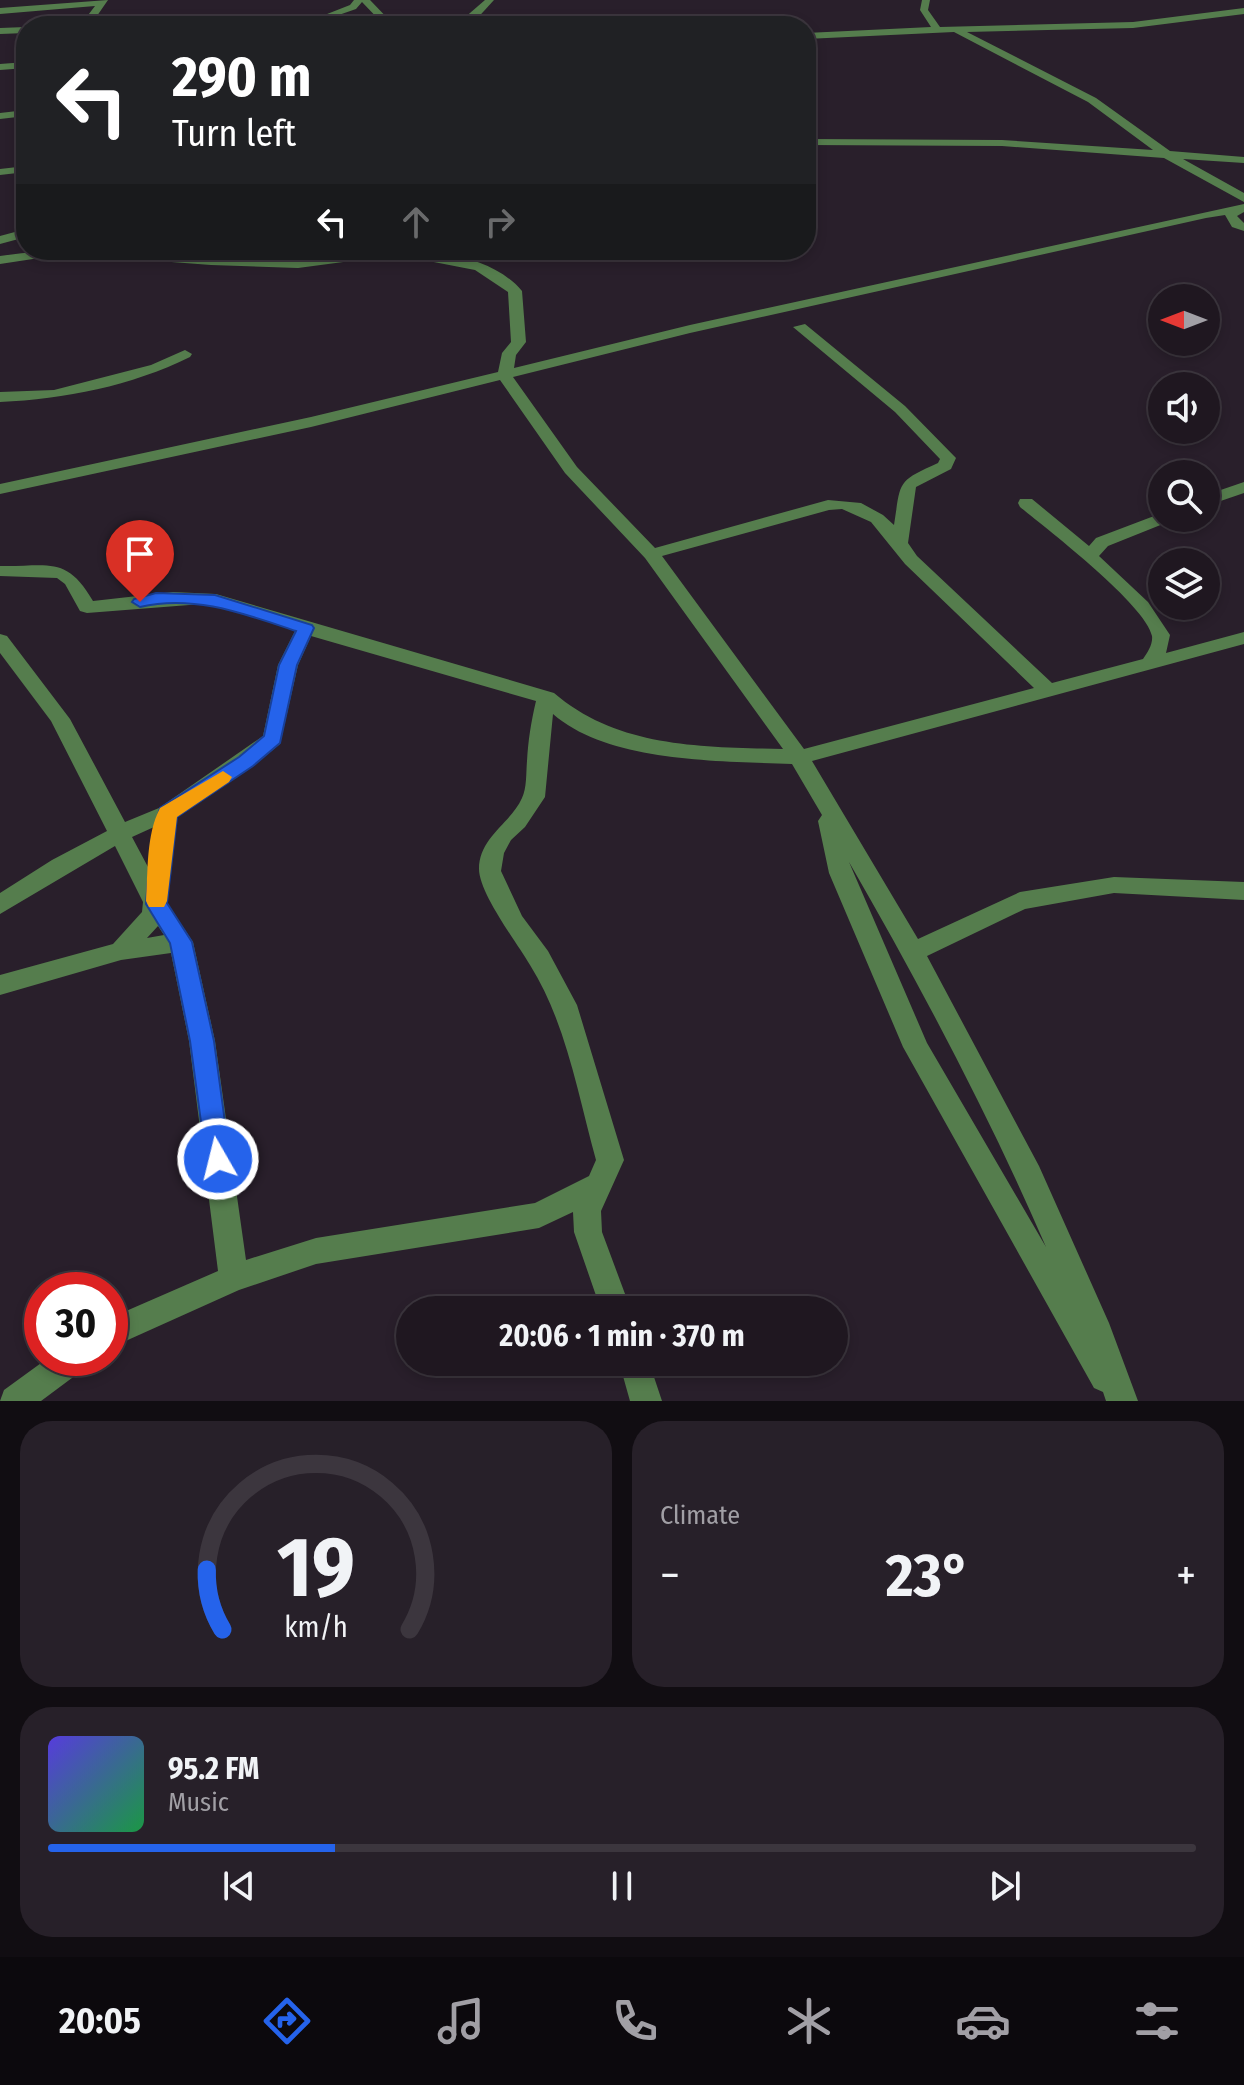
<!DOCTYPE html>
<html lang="en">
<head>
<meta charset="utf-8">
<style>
  :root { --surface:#1f1720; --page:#272029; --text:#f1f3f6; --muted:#a19fa5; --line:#3c363e; --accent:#2563eb }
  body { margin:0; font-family:"Fira Sans Condensed",sans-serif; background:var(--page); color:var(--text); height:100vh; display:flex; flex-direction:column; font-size:30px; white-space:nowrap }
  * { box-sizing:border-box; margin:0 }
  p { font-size:26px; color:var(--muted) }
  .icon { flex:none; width:44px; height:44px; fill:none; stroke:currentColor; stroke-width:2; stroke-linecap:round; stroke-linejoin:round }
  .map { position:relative; height:1401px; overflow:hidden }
  .details { display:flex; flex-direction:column; gap:20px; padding:20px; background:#110d12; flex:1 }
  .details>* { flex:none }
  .hud { position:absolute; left:16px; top:16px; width:800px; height:244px; border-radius:32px; box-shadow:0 4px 12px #0003,0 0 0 2px var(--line); background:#202124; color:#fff; overflow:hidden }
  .needle { width:52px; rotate:270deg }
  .fabs { position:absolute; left:1148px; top:284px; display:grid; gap:16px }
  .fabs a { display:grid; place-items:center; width:72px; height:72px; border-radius:50%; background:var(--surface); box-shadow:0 4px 12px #0003,0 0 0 2px var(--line); font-size:40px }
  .speed { position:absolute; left:24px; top:1272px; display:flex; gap:16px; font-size:40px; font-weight:700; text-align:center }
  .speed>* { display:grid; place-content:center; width:104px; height:104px; border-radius:50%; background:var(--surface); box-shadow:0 4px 12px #0003,0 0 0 2px var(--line); line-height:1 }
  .speed .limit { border:12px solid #d22; background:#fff; color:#111 }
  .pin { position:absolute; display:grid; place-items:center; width:68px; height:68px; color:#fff; margin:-82px -34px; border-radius:50% 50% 50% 0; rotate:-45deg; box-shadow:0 0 8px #0007 }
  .pin .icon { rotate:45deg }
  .me { position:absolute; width:88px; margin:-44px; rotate:352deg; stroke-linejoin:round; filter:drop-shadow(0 0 6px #0008) }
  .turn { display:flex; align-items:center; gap:28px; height:168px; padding:0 24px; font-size:36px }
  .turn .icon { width:104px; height:104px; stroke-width:2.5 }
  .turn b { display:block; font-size:56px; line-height:68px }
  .lanes { display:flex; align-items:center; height:76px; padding:0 24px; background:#0003; justify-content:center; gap:40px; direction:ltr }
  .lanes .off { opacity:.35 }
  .big { font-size:60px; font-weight:700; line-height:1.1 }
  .details .tile { flex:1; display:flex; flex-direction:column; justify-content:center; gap:12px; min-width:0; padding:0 28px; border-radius:32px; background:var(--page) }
  .details .dial { align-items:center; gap:0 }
  .dial svg { height:208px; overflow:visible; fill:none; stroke:var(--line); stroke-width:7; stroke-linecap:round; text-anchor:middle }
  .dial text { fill:var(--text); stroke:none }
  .song { display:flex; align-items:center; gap:24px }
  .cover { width:96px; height:96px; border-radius:12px; background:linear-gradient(135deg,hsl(250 70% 55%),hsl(140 70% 35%)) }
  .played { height:8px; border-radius:4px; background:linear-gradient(90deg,var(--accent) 25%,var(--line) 25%) }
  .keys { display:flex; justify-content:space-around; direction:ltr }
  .heat { display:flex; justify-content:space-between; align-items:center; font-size:44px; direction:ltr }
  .details .tiles { flex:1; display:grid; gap:20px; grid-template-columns:1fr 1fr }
  .tile:last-child { grid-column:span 2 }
  .trip { position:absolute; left:396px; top:1296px; width:452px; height:80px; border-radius:40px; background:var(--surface); box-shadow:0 4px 12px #0003,0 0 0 2px var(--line); font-weight:700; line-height:80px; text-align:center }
  .tab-bar { display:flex; height:128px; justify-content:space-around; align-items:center; background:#0c090d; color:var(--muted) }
  .tab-bar .icon { width:56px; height:56px }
  .tab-bar .current { color:var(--accent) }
  .tab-bar b { font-size:36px; color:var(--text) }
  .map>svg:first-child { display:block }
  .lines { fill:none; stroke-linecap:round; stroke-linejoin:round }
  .minor { fill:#557d4d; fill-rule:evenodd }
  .route { fill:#2563eb; stroke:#184099; stroke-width:2 }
  .slow { fill:#f59e0b }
</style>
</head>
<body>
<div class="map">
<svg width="1244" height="1401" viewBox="0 0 1244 1401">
  <rect width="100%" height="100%" fill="#291f2b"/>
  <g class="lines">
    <g class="minor">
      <path d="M 108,0 L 90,26 L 53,26 L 82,23 L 95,6 L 0,14 L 0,8 Z"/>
      <path d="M 354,0 L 370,0 L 395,26 L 385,26 L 362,2 L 356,9 L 333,17 L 342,26 L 332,26 L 322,16 L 350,5 Z"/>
      <path d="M 485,0 L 494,0 L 473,23 L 455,26 Z"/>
      <path d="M 922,0 L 930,0 L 928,10 L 940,27 L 1133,22 L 1244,8 L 1244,14 L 1133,28 L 967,32 L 1096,98 L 1170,151 L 1244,157 L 1244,163 L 1183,159 L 1244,193 L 1244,202 L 1164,158 L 1002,146 L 806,145 L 806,139 L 1002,140 L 1153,150 L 1088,102 L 954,32 L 806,39 L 806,33 L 931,27 L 920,10 Z"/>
      <path d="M 149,20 L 146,25 L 110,26 L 115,23 Z"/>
      <path d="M 26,27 L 26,33 L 0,34 L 0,28 Z"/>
      <path d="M 26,62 L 26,68 L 0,70 L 0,64 Z"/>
      <path d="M 26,110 L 26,116 L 0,119 L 0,113 Z"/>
      <path d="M 26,166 L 26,172 L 0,175 L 0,169 Z"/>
      <path d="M 1244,204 L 1244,212 L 1237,216 L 1244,223 L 1244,231 L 1232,227 L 1225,215 L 1206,218 L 690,333 L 513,377 L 577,467 L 655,548 L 828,500 L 861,503 L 883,515 L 894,525 C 901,481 896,482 938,463 L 940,459 L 895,412 L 793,327 L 805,324 L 905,406 L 956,458 L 951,469 L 916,487 L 908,543 L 917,556 L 1052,683 L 1143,659 C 1148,652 1153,644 1152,636 C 1146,605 1047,529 1020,507 L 1018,503 L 1020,499 L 1032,499 L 1089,546 L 1096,538 L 1162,513 L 1162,518 L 1171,518 L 1168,522 L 1108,546 L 1099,556 L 1148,602 L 1170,635 L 1166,653 L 1244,632 L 1244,644 L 812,761 L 918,939 L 1020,892 L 1114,877 L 1244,882 L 1244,900 L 1114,893 L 1025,909 L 927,956 L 1039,1166 L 1109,1323 L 1138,1401 L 1106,1401 L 1103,1392 L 1094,1388 L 903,1047 L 829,873 L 818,821 L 822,815 L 792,764 C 722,761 609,763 553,714 L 545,797 L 525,827 L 511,840 L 504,853 L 501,871 L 522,916 L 548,951 L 577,1005 L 624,1160 L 601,1211 L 602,1232 L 631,1310 L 601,1310 L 574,1232 L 573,1212 L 539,1228 L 316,1264 L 239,1290 L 110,1348 L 110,1318 L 218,1271 L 189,1041 L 171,953 L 121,960 L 0,995 L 0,975 L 113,944 L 142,912 L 143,902 L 115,846 L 0,914 L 0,893 L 52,860 L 107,831 L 51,721 L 0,653 L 0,634 L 7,636 L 70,719 L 125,822 L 159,808 L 263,736 L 278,665 L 295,631 L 236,610 L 202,604 L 87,613 L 80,611 L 65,584 L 57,578 L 0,576 L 0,566 C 49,567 66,555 93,601 L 173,592 L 216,594 L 554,693 C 618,748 702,747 783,749 L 645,558 L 565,473 L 500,380 L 311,427 L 0,494 L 0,484 L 311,417 L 498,372 L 502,353 L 511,342 L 508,292 L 475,270 L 408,257 L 381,257 L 298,268 L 211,265 L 66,254 L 0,264 L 0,256 C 98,241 196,259 294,260 C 342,260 386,245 434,252 C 466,257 500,265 522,291 L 526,342 L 516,355 L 514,368 L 690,325 ZM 842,509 L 871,522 L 905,564 L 1034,688 L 804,749 L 662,556 L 829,510 ZM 311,636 L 536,701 C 531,722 528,741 527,761 C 526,772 527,788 522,798 C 511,823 479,837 479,869 C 479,893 517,943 530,965 C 566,1022 578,1095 596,1160 L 589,1176 L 535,1203 L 316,1238 L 246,1260 L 215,1041 L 193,942 L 166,902 L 177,817 L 253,766 L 280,744 L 298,665 ZM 154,827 L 148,867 L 132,837 ZM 849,862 C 921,987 989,1115 1046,1247 L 927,1043 ZM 158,926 L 164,935 L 147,938 Z"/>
      <path d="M 26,229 L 26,237 L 0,244 L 0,236 Z"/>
      <path d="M 185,350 L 192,354 L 190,357 C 131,386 65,399 0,402 L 0,392 L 54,390 L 151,365 Z"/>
      <path d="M 1244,482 L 1244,493 L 1206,506 L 1206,495 Z"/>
      <path d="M 48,1358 L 88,1358 L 84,1369 L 41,1401 L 0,1401 L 4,1390 Z"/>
      <path d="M 619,1362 L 649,1362 L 662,1401 L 630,1401 Z"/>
    </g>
  </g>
  <path class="route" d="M 156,593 L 215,595 L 312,625 L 314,628 L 297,665 L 280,743 L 253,766 L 177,817 L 167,903 L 192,942 L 214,1041 L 230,1159 L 227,1167 L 218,1170 L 209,1167 L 206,1159 L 190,1041 L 170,943 L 146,904 L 151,842 L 160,808 L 239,757 L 264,736 L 279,665 L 296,631 C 245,614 194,594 140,607 L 132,602 L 134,599 Z"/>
  <path class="slow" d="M 223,771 L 232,777 L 229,782 L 177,817 L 167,901 L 164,907 L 149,907 L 146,901 C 148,872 146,835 160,808 Z"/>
</svg>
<div class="fabs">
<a><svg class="needle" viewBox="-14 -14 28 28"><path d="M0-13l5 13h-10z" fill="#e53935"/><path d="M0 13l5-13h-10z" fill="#a19fa5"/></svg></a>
<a><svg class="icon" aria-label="sound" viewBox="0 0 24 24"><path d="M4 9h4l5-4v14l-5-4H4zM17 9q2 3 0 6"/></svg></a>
<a><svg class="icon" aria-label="search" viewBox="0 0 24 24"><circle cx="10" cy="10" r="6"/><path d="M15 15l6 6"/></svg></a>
<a><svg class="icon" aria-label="layers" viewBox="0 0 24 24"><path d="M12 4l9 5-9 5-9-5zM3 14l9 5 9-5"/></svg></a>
</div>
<div class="speed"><div class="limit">30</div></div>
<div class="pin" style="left:140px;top:602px;background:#d93025"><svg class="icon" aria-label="arrive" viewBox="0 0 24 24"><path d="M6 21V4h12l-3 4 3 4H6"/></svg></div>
<svg class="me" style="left:218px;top:1159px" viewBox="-20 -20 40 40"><circle r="17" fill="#2563eb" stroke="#fff" stroke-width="3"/><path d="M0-11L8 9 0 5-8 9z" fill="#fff"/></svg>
<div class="trip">20:06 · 1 min · 370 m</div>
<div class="hud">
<div class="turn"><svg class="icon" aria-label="left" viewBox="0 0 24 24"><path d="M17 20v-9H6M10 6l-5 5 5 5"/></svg><div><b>290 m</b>Turn left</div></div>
<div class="lanes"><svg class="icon" aria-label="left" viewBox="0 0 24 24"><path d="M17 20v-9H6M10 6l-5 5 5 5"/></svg><svg class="icon off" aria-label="ahead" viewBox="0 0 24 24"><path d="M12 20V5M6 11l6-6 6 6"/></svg><svg class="icon off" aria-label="right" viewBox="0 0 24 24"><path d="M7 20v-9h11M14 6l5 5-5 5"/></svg></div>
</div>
</div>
<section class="details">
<div class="tiles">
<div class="tile dial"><svg viewBox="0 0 100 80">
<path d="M14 69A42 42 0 1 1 86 69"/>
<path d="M14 69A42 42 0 0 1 8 46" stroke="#2563eb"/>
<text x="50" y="56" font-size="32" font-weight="700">19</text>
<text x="50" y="72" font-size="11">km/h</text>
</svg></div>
<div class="tile"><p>Climate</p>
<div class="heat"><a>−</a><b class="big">23°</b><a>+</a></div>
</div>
<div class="tile">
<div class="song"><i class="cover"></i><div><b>95.2 FM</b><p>Music</p></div></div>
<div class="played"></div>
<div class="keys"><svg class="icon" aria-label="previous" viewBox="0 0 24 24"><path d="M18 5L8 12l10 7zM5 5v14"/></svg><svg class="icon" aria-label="pause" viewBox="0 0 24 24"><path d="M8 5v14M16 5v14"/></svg><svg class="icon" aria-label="next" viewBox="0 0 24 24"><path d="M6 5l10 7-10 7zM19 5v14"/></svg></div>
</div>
</div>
</section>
<nav class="tab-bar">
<b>20:05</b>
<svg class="icon current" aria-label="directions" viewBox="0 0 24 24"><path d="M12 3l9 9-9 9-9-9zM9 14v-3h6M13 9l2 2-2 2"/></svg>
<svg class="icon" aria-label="music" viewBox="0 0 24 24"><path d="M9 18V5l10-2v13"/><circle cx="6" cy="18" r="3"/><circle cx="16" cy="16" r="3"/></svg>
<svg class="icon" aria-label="phone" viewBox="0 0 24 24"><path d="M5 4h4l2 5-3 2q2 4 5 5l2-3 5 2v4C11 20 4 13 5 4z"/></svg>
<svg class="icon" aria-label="climate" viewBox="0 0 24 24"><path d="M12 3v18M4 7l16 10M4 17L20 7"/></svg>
<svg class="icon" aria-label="car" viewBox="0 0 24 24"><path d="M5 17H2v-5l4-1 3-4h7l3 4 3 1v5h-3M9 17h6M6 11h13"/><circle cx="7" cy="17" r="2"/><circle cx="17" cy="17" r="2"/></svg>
<svg class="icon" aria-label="filters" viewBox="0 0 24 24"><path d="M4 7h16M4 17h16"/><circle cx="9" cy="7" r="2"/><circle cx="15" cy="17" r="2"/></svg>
</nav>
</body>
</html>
